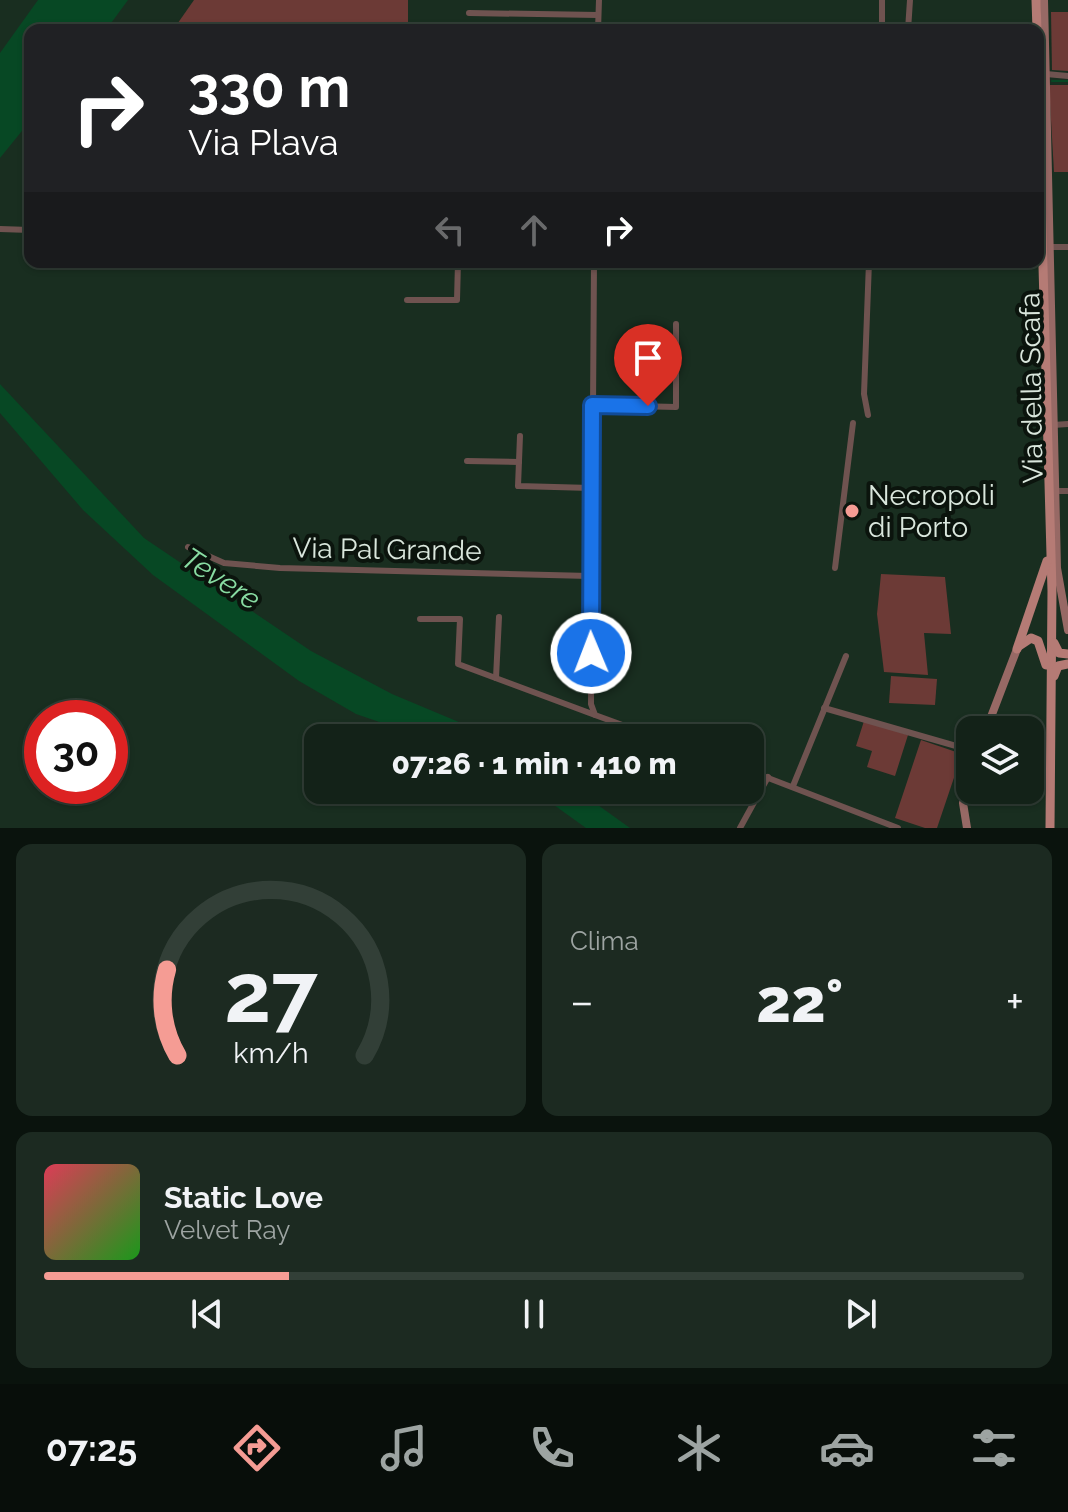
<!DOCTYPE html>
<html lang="it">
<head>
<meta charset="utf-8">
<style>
  :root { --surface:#132218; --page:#1c2a21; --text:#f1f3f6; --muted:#9da4a2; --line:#323f37; --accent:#f59c94 }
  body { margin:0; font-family:Raleway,sans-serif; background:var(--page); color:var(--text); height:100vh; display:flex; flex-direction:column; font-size:30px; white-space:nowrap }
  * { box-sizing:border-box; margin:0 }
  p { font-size:26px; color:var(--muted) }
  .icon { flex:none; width:44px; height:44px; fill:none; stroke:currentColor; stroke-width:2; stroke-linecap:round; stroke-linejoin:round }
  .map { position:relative; height:828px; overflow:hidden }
  .panel { display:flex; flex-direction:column; gap:16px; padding:16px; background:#0a130d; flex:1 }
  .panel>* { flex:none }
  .hud { position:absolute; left:24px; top:24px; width:1020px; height:244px; border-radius:16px; box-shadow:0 2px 6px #0004,0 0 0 2px var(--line); background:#202124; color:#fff; overflow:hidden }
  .tools { position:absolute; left:956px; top:716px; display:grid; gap:16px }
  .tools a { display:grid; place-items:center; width:88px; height:88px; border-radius:16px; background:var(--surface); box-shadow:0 2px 6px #0004,0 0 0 2px var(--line); font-size:40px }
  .speed { position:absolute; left:24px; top:700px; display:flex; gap:16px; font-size:40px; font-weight:700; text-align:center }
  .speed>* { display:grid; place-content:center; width:104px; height:104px; border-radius:50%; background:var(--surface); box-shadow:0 2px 6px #0004,0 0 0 2px var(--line); line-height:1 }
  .speed .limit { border:12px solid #d22; background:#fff; color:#111 }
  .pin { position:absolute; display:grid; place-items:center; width:68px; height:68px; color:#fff; margin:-82px -34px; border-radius:50% 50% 50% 0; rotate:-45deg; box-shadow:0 0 8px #0007 }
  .pin .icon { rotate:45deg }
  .me { position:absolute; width:88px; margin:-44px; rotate:359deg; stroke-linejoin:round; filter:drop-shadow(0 0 6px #0008) }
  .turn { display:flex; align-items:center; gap:28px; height:168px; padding:0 32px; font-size:36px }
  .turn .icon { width:104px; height:104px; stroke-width:2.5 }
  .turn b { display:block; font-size:56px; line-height:68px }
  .lanes { display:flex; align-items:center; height:76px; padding:0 32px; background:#0003; justify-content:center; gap:40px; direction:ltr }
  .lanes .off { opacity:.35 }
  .big { font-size:60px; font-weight:800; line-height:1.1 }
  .panel .card { flex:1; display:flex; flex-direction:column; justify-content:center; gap:12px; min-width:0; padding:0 28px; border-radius:16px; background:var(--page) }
  .panel .dial { align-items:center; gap:0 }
  .dial svg { height:208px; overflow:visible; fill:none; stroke:var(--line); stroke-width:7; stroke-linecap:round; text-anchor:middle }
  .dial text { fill:var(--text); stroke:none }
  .song { display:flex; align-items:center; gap:24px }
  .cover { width:96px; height:96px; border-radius:12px; background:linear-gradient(135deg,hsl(350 70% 55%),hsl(120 70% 35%)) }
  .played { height:8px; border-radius:4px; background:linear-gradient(90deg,var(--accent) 25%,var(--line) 25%) }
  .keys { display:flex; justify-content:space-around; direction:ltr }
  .heat { display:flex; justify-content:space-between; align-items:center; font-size:44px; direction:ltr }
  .panel .tiles { flex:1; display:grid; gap:16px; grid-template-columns:1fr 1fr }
  .card:last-child { grid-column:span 2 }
  .trip { position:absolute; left:304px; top:724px; width:460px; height:80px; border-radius:16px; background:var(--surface); box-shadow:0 2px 6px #0004,0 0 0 2px var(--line); font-weight:800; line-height:80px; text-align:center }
  .dock { display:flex; height:128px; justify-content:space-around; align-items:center; background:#080e0a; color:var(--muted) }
  .dock .icon { width:56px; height:56px }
  .dock .active { color:var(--accent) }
  .dock b { font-size:36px; color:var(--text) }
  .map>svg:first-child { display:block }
  .green { fill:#6c3a36 }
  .water { fill:#074824 }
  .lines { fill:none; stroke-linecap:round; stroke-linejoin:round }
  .stream { stroke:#074824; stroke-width:2 }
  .street { stroke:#6f5350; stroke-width:6 }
  .secondary { stroke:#976965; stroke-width:8 }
  .primary { stroke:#b57b75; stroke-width:9 }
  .route-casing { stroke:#114b97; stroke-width:20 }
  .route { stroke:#1a73e8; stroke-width:14 }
  .poi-dot { fill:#f59c94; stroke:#0b140d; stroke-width:3 }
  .labels { text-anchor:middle; stroke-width:8; stroke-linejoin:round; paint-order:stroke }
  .street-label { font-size:28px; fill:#dae7dd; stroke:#0b140d }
  .poi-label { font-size:28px; fill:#dae7dd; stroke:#0b140d; text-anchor:start }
  .water-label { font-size:30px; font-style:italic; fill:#88dca2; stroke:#0b140d }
</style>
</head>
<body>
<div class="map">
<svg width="1068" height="828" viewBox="0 0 1068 828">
  <rect width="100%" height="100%" fill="#192e20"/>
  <g class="green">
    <path d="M 194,0 L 408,0 L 408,30 L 173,30 Z"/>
    <path d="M 1051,12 L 1068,12 L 1068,71 L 1052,70 Z"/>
    <path d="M 1049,85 L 1068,85 L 1068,172 L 1054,172 Z"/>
    <path d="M 881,574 L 945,577 L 951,634 L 924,633 L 928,675 L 884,672 L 877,614 Z"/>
    <path d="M 891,676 L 937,679 L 935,705 L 889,703 Z"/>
    <path d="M 864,721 L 908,735 L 895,776 L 867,767 L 872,751 L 856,746 Z"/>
    <path d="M 921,740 L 962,754 L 937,828 L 925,828 L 895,818 Z"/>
  </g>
  <g class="water">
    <path d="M 38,0 L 128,0 L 106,30 L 30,30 L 30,121 L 0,158 L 0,53 Z"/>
    <path d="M 0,384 L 144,538 L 311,651 L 392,694 L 497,738 L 426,738 L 356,714 L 299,681 L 153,575 L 83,510 L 0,413 Z"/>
    <path d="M 533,790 L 577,790 L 630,828 L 586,828 Z"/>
  </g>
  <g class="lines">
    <path class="stream" d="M 1052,81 L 1068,81"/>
    <g class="street">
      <path d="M 469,13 L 598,15"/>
      <path d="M 598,30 L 599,0"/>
      <path d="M 882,30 L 882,0"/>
      <path d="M 908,30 L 910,0"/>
      <path d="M 1046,74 L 1068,76"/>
      <path d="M 0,229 L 30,230"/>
      <path d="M 1050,247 L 1068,247"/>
      <path d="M 594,262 L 591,704 L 595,715 L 658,738"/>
      <path d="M 407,300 L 457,300 L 458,262"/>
      <path d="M 592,405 L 676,407 L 676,324"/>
      <path d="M 868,415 L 864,394 L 869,262"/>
      <path d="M 1053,425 L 1068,424"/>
      <path d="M 520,436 L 518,486 L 591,488"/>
      <path d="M 467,461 L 519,462"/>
      <path d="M 1055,491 L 1068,491"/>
      <path d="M 188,547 L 224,563 L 280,568 L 590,576"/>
      <path d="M 835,568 L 853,423"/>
      <path d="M 420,619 L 460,619 L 458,664 L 595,715"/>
      <path d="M 496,678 L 499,617"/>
      <path d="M 824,708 L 970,750"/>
      <path d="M 750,771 L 898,828"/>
      <path d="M 793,786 L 846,656"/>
      <path d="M 740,828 L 768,777"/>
    </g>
    <g class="secondary">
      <path d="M 1044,0 L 1057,568 L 1068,630"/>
      <path d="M 986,730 L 1017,649"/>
      <path d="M 967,828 L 963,803 L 970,773"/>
    </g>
    <g class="primary">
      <path d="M 1036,0 L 1037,30"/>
      <path d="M 1038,86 L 1052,591 L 1050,828"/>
      <path d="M 1054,643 L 1059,653 L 1068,654"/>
      <path d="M 1019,646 L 1031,638 L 1038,641 L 1046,665"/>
      <path d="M 1017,649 L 1047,561"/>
      <path d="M 1054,676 L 1058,666 L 1068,664"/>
    </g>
  </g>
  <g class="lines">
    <defs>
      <path id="route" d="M 591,653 L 592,405 L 648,406"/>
    </defs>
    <use href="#route" class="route-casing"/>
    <use href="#route" class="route"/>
  </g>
  <circle class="poi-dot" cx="852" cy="511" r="8"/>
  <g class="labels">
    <g class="street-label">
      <text transform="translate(1031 388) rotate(-91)" y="10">Via della Scafa</text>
      <text transform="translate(387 549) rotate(1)" y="10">Via Pal Grande</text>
    </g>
    <g class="poi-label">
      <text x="868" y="505">Necropoli<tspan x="868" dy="32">di Porto</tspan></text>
    </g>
    <g class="water-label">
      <text transform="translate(221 579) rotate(33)" y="10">Tevere</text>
    </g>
  </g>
</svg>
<div class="tools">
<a><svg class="icon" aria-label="layers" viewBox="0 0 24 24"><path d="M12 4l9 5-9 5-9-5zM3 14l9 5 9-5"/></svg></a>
</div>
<div class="speed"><div class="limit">30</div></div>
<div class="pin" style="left:648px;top:406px;background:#d93025"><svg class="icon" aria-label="arrive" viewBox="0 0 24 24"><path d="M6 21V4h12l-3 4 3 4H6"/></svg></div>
<svg class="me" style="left:591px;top:653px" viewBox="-20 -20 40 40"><circle r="17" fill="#1a73e8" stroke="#fff" stroke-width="3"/><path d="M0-11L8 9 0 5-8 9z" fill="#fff"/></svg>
<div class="trip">07:26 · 1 min · 410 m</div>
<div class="hud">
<div class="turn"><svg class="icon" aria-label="right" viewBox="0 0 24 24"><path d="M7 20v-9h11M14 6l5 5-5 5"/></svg><div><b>330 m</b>Via Plava</div></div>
<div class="lanes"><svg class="icon off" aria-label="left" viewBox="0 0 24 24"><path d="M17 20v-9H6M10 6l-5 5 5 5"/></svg><svg class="icon off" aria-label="ahead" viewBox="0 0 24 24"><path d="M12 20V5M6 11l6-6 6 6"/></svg><svg class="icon" aria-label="right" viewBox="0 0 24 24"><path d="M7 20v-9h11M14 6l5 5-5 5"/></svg></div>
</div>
</div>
<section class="panel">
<div class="tiles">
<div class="card dial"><svg viewBox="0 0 100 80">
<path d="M14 69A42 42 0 1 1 86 69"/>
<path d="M14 69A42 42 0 0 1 10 36" stroke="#f59c94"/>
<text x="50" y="56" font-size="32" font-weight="700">27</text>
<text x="50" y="72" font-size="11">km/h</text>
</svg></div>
<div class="card"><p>Clima</p>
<div class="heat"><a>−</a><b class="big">22°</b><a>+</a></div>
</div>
<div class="card">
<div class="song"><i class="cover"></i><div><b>Static Love</b><p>Velvet Ray</p></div></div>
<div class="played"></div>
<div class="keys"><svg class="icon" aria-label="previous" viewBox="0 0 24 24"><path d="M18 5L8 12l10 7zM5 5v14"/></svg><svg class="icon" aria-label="pause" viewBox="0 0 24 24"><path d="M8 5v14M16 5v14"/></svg><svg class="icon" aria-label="next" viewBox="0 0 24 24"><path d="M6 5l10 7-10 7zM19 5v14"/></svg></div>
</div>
</div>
</section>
<nav class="dock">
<b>07:25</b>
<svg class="icon active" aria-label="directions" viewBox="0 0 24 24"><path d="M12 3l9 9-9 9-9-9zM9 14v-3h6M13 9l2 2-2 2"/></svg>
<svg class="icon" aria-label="music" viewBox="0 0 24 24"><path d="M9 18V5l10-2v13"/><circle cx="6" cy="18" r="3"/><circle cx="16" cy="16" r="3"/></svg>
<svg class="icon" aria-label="phone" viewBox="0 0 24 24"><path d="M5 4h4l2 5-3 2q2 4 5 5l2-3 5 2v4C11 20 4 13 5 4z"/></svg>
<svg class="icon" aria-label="climate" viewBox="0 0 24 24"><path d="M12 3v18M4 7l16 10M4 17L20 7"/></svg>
<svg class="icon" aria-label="car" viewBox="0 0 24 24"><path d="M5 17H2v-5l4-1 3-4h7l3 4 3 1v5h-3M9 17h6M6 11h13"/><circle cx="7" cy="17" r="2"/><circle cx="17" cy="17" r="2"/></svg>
<svg class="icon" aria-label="filters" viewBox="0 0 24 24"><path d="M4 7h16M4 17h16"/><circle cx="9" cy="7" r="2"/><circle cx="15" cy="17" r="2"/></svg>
</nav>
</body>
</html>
